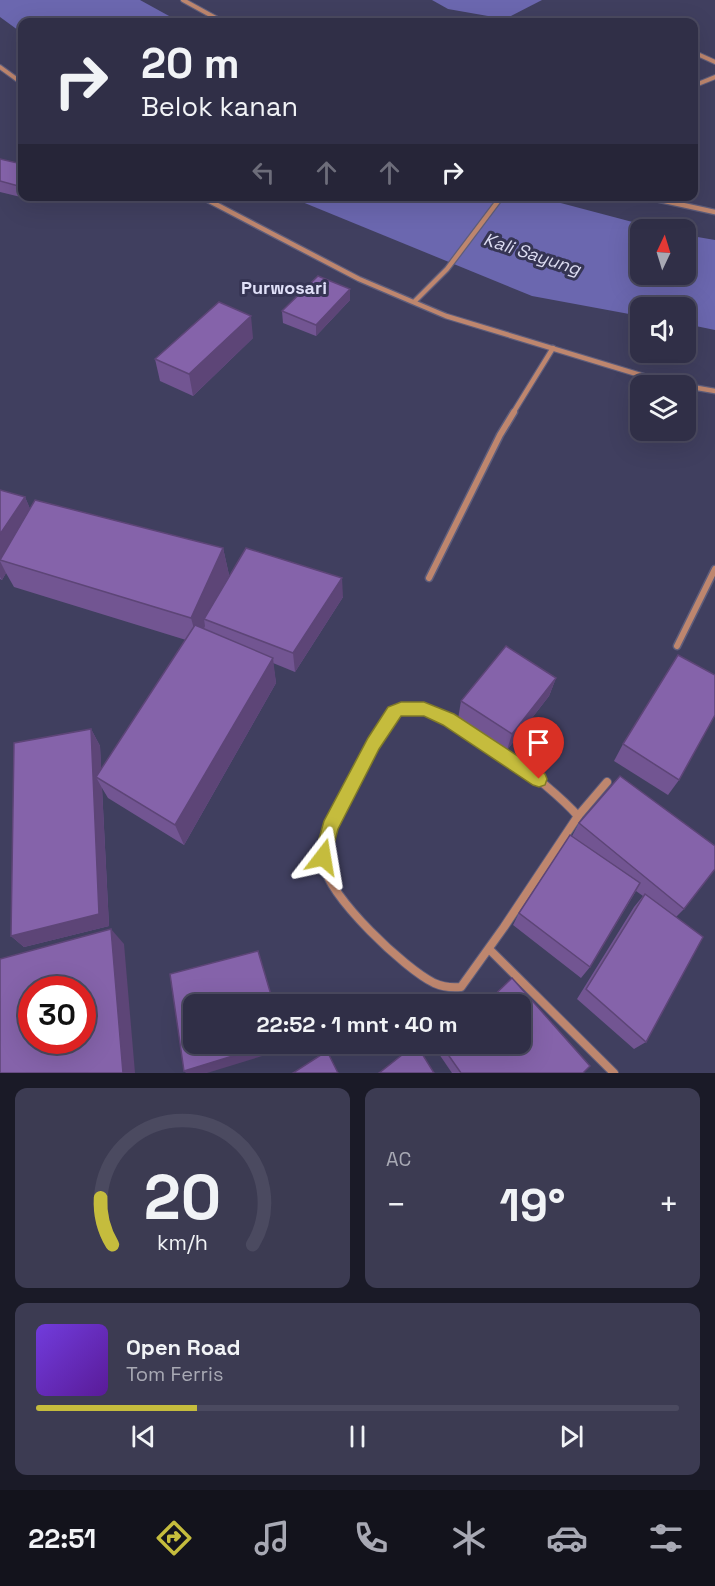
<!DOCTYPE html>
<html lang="id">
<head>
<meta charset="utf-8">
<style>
  :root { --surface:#302f47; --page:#3c3b52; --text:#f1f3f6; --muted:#a8a9b4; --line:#4b4a60; --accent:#c5bc3d }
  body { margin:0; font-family:"Space Grotesk",sans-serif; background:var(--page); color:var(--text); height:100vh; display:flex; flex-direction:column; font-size:22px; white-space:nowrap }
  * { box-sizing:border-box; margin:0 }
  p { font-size:20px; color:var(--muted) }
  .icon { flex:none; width:33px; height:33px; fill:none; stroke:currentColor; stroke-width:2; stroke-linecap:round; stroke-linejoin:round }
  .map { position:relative; height:1073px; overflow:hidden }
  .drawer { display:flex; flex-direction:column; gap:15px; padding:15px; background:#1a1a27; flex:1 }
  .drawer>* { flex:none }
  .top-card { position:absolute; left:18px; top:18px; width:680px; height:183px; border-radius:12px; box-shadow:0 6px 24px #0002,0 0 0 2px var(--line); background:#302f47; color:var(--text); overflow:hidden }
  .needle { width:39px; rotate:4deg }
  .controls { position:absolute; left:630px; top:219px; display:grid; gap:12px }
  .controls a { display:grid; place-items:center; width:66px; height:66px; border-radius:12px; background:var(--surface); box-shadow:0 6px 24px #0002,0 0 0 2px var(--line); font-size:30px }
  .speed { position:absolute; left:18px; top:976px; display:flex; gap:12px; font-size:30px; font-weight:700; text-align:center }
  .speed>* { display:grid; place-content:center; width:78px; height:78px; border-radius:50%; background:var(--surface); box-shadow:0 6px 24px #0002,0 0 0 2px var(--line); line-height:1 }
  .speed .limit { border:9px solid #d22; background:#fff; color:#111 }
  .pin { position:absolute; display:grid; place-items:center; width:51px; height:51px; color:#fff; margin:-62px -26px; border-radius:50% 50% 50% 0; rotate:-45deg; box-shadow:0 0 6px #0007 }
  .pin .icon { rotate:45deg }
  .me { position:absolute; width:66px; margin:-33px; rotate:14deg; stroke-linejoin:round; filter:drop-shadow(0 0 4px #0008) }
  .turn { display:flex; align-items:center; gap:21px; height:126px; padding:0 24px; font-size:27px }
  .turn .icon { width:78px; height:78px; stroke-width:2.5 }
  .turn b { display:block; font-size:42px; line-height:51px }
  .lanes { display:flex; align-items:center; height:57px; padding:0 24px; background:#0003; justify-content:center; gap:30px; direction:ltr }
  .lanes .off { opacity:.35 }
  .big { font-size:45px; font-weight:700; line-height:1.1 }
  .drawer .widget { flex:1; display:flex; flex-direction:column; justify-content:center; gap:9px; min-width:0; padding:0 21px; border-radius:12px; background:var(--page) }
  .drawer .dial { align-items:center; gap:0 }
  .dial svg { height:156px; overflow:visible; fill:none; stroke:var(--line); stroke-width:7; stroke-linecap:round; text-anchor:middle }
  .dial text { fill:var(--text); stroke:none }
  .song { display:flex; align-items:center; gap:18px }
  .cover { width:72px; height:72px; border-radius:9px; background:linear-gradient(135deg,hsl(260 70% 55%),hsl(270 70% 35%)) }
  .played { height:6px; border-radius:3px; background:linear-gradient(90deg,var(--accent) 25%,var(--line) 25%) }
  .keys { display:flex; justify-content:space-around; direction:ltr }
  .heat { display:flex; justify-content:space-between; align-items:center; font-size:33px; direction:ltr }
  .drawer .tiles { flex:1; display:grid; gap:15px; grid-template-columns:1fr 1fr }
  .widget:last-child { grid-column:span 2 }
  .trip { position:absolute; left:183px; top:994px; width:348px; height:60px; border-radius:12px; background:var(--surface); box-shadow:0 6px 24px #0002,0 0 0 2px var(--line); font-weight:700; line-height:60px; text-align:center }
  .dock { display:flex; height:96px; justify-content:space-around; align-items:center; background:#13131c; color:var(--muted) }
  .dock .icon { width:42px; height:42px }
  .dock .current { color:var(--accent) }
  .dock b { font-size:27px; color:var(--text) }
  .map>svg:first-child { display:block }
  .water { fill:#6b67af }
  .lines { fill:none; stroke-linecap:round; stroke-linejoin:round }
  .minor-far3-casing { stroke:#5e5d7b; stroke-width:6 }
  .minor-far2-casing { stroke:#5e5d7b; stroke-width:7 }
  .minor-far1-casing { stroke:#5e5d7b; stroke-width:9 }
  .minor-casing { stroke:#5e5d7b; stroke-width:10 }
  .minor-far3 { stroke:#be866e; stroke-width:4 }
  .minor-far2 { stroke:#be866e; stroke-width:4.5 }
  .minor-far1 { stroke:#be866e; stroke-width:6 }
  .minor { stroke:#be866e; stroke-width:8 }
  .wall { fill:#725592 }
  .shaded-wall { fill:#5d4577 }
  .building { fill:#8563aa; stroke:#5d4577; stroke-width:1.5; fill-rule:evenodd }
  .route { fill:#c5bc3d; stroke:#807a28; stroke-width:1.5 }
  .labels { text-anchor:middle; stroke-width:6; stroke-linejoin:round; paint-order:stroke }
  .far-water-label { font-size:18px; font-style:italic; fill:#dcdcf1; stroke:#363554 }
  .far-quarter-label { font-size:18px; font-weight:bold; fill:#e0e0f8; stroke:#363554 }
</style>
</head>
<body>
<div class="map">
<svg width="715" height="1073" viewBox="0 0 715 1073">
  <rect width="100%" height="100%" fill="#403f5f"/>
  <g class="water">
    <path d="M 0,0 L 140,0 L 180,22 L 22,22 L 22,33 L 0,17 Z"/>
    <path d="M 432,0 L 542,0 L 505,19 L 448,9 Z"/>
    <path d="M 290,197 L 538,197 L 659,229 L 640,230 L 640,274 L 686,274 L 686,235 L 715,240 L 715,330 L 686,324 L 686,308 L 640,308 L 640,316 L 532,296 Z"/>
  </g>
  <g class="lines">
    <defs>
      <g id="minor-far3">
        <path d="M 183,0 L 223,22"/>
        <path d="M 693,52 L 715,62"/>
        <path d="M 0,67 L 22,83"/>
        <path d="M 693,86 L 715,77"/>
      </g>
      <g id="minor-far2">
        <path d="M 200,196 L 359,279 L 446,316 L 660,381 L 685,386"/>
        <path d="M 642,196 L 715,212"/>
        <path d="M 415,301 L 447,269 L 502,196"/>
        <path d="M 686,386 L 715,391"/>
        <path d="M 513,413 L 553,348"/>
      </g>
      <g id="minor-far1">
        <path d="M 429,578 L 500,435 L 514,412"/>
        <path d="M 677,646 L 715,569"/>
      </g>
      <g id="minor">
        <path d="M 406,708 C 449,705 550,784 578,816 L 504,927 L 461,987 C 451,988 443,987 434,983 C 405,969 329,897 324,865 C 319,837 370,738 390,717 C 395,712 400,710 406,708 Z"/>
        <path d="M 578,816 L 607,782"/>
        <path d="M 490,950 L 614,1073"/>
      </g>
    </defs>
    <use href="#minor-far3" class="minor-far3-casing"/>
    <use href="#minor-far2" class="minor-far2-casing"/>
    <use href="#minor-far1" class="minor-far1-casing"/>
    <use href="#minor" class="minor-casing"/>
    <use href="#minor-far3" class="minor-far3"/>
    <use href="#minor-far2" class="minor-far2"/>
    <use href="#minor-far1" class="minor-far1"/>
    <use href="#minor" class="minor"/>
  </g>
  <g class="wall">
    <path d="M 0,159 L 22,164 L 22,196 L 32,196 L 29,199 L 0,192 Z"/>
    <path d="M 350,289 L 350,300 L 316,336 L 283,323 L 282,311 Z"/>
    <path d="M 253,338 L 193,396 L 160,381 L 155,359 Z"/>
    <path d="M 0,490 L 25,497 L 30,509 L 223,548 L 229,575 L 225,584 L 343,597 L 295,672 L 273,663 L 276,683 L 184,845 L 108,798 L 102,788 L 109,926 L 24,947 L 11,936 L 91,729 L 100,746 L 101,769 L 186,640 L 14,587 L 6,573 L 2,580 L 0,579 Z"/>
    <path d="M 556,678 L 549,696 L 507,750 L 458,719 L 461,701 Z"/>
    <path d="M 623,744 L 679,780 L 668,795 L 614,761 Z"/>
    <path d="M 579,823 L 684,909 L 676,917 L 646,1042 L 634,1049 L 577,999 L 634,907 L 643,896 L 636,891 L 590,967 L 581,978 L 513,925 L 519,913 L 572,836 Z"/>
    <path d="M 442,1046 L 583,1073 L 452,1073 L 439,1054 Z"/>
  </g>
  <g class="shaded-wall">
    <path d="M 350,289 L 350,300 L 316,336 L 316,325 Z"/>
    <path d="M 251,316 L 253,338 L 193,396 L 189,374 Z"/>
    <path d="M 25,497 L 37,525 L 0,560 L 0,534 Z"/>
    <path d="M 223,548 L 229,575 L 208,621 L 204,619 L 205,626 L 198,643 L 191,618 Z"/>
    <path d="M 0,561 L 6,573 L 2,580 L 0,577 Z"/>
    <path d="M 342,578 L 343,597 L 295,672 L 293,653 Z"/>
    <path d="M 273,658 L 276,683 L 184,845 L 175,825 Z"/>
    <path d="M 556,678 L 549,696 L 507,750 L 512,734 Z"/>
    <path d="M 91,729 L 100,746 L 102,781 L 96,777 L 102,788 L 109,926 L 24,947 L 11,936 Z"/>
    <path d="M 111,929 L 124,944 L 135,1073 L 123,1073 Z"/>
    <path d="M 272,1044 L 287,1044 L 288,1048 L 207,1073 L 186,1073 L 184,1071 Z"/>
  </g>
  <g class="building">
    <path d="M 0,159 L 22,164 L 22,187 L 0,181 Z"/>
    <path d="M 318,276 L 350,289 L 316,325 L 282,311 Z"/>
    <path d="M 219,302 L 251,316 L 189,374 L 155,359 Z"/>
    <path d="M 0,490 L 25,497 L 0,534 Z"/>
    <path d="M 35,500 L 223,548 L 191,618 L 0,560 Z"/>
    <path d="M 246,548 L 342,578 L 293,653 L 204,619 Z"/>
    <path d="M 195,625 L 273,658 L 175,825 L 96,777 Z"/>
    <path d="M 506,646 L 556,678 L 512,734 L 461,701 Z"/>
    <path d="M 678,655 L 715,675 L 715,715 L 679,780 L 623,744 Z"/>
    <path d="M 91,729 L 99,914 L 11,936 L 14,743 Z"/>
    <path d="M 620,776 L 715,846 L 715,869 L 684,909 L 579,823 Z"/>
    <path d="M 570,835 L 640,883 L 590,967 L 519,913 Z"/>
    <path d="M 645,894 L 703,937 L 646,1042 L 586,989 Z"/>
    <path d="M 111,929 L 123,1073 L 0,1073 L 0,959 ZM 32,990 L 82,990 L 82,1041 L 32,1041 Z"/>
    <path d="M 258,951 L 274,1005 L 194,1005 L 194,1044 L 272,1044 L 184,1071 L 170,974 Z"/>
    <path d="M 512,978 L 590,1066 L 583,1073 L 461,1073 L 442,1046 L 444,1044 L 520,1044 L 520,1005 L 484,1005 Z"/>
    <path d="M 416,1044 L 434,1073 L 379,1073 Z"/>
    <path d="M 327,1051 L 338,1073 L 293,1073 Z"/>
  </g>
  <path class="route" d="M 401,702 L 424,702 L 454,714 L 545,774 L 547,779 L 545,785 L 539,787 L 533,785 L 443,725 L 424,716 L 401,716 L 379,749 L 338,829 L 329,863 L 323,866 L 317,863 L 314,857 L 324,821 L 368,738 L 388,707 Z"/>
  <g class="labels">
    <g class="far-water-label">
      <text transform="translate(532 254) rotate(18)" y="6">Kali Sayung</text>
    </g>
    <g class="far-quarter-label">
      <text x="284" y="294">Purwosari</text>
    </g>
  </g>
</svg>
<div class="controls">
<a><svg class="needle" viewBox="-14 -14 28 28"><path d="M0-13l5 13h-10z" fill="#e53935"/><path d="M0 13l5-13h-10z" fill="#a8a9b4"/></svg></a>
<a><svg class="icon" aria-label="sound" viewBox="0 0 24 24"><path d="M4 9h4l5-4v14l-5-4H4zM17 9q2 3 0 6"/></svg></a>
<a><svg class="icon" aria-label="layers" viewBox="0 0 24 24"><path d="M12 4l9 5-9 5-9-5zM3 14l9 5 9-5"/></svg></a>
</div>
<div class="speed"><div class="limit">30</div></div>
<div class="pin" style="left:539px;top:779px;background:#d93025"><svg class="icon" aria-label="arrive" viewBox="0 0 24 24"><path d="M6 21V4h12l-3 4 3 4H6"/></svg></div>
<svg class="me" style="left:323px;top:857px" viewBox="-20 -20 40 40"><path d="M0-17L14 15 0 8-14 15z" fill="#c5bc3d" stroke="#fff" stroke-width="4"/></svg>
<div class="trip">22:52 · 1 mnt · 40 m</div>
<div class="top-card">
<div class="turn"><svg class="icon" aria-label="right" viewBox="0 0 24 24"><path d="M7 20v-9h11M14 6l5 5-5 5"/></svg><div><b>20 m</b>Belok kanan</div></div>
<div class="lanes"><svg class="icon off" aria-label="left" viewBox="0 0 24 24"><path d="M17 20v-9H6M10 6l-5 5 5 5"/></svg><svg class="icon off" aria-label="ahead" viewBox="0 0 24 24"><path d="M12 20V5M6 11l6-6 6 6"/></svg><svg class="icon off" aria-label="ahead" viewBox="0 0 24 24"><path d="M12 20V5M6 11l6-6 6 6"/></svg><svg class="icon" aria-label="right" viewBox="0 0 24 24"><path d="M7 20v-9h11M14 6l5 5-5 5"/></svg></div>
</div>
</div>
<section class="drawer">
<div class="tiles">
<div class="widget dial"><svg viewBox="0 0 100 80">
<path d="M14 69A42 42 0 1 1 86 69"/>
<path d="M14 69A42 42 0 0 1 8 45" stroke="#c5bc3d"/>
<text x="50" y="56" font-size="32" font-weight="700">20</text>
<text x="50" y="72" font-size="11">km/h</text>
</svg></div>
<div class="widget"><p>AC</p>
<div class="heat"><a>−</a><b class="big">19°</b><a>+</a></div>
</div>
<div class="widget">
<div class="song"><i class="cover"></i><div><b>Open Road</b><p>Tom Ferris</p></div></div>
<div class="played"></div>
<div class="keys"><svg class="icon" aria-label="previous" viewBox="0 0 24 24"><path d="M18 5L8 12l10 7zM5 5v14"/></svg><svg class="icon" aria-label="pause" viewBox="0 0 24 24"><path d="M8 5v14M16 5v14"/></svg><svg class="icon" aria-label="next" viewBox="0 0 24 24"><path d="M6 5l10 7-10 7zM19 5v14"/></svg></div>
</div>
</div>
</section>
<nav class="dock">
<b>22:51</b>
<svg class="icon current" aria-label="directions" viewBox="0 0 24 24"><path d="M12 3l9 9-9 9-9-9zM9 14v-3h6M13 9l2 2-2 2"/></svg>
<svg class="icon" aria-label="music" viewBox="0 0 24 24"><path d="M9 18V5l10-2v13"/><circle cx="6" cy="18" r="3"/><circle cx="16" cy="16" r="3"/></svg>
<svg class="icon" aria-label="phone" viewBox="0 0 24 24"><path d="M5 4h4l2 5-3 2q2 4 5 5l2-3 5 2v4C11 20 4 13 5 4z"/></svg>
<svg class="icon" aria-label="climate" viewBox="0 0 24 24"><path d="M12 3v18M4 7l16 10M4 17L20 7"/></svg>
<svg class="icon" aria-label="car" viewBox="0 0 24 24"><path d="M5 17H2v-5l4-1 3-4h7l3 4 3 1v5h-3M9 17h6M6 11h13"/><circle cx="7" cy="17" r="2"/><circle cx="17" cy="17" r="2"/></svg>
<svg class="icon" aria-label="filters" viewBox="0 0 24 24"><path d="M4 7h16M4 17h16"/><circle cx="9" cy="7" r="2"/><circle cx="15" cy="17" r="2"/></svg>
</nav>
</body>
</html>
